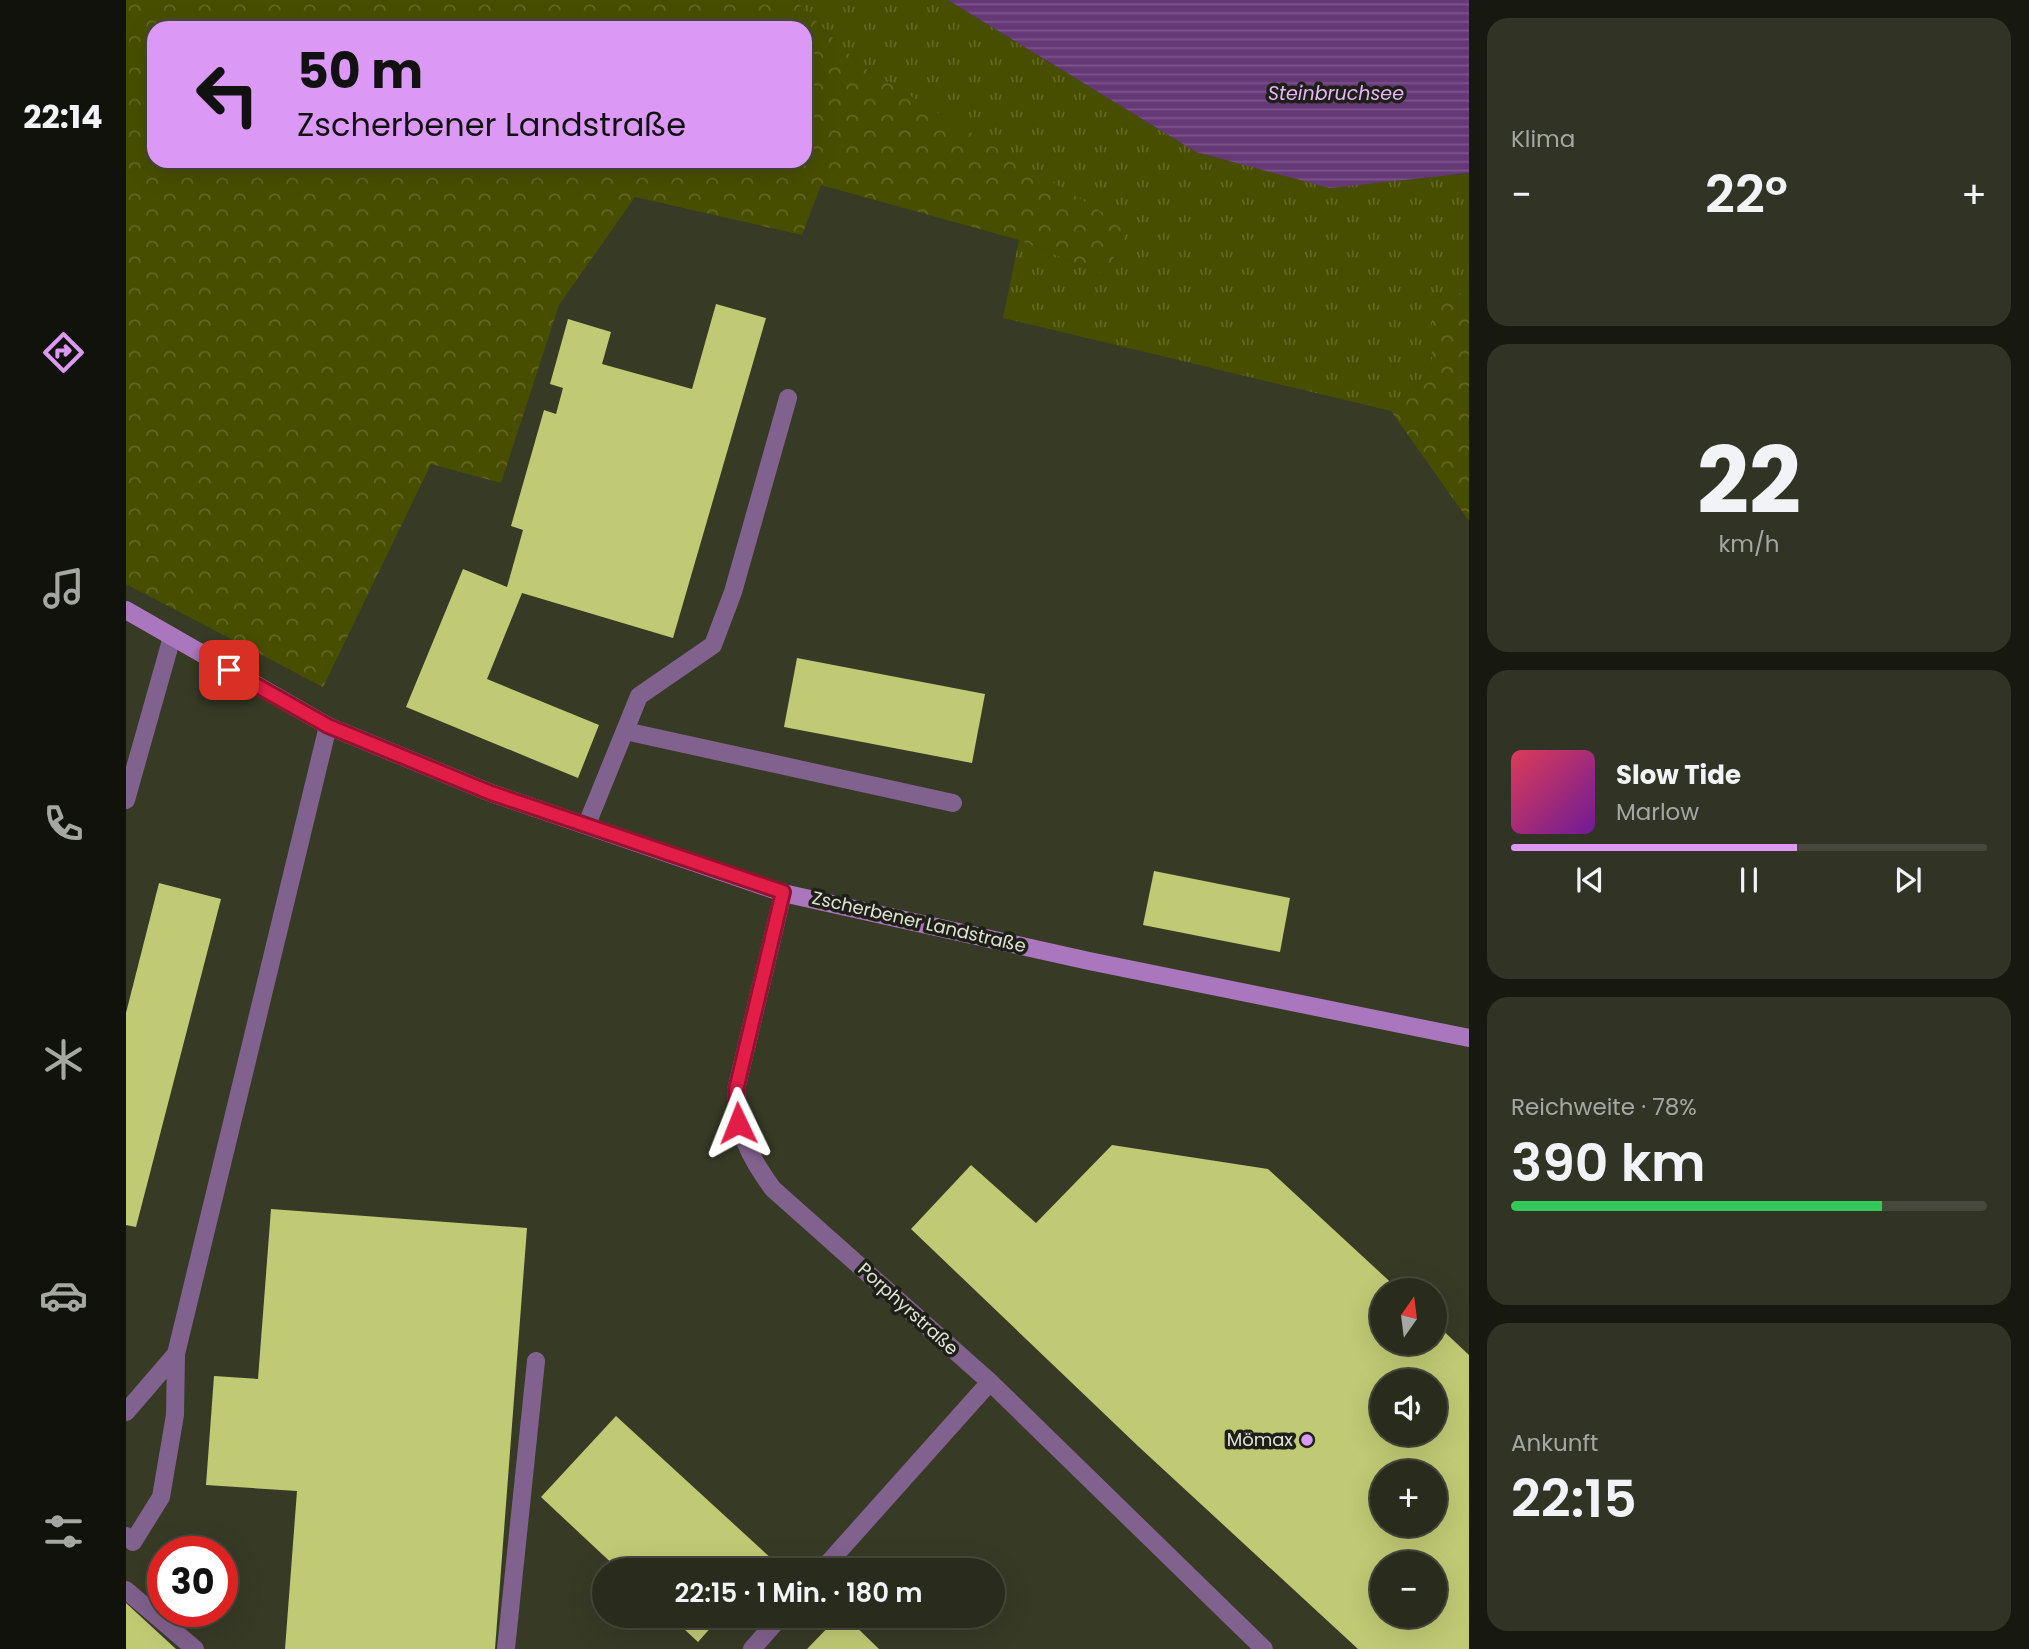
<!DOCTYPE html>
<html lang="de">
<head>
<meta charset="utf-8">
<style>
  :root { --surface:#292c1c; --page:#313425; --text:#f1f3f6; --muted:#a5a7a3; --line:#45483b; --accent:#db99f5 }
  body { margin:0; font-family:Poppins,sans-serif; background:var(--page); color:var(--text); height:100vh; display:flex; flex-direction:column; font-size:26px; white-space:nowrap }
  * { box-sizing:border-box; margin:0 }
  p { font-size:23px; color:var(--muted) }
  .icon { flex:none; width:38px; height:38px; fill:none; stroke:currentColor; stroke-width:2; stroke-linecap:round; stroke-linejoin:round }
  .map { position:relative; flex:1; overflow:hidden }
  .side { display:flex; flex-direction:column; gap:18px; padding:18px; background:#17180f; width:560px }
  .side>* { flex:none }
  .guide { position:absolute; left:21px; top:21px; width:665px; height:147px; border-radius:21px; box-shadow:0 7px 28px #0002,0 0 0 2px var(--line); background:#db99f5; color:#111; overflow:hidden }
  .needle { width:46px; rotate:14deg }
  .tools { position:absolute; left:1244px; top:1278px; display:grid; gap:14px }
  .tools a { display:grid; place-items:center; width:77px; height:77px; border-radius:50%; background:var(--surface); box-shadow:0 7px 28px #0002,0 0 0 2px var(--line); font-size:35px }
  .speed { position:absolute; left:21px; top:1536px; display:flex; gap:14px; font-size:35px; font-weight:700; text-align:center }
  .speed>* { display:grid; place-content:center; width:91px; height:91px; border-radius:50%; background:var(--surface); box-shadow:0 7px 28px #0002,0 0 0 2px var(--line); line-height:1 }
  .speed .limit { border:10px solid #d22; background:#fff; color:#111 }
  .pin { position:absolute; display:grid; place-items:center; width:60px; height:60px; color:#fff; margin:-30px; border-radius:14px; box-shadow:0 4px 10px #0006 }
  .me { position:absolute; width:77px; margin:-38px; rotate:358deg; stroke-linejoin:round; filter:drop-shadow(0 0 5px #0008) }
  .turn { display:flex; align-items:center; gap:24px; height:147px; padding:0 35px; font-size:32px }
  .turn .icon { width:91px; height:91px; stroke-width:2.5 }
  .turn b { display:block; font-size:49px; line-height:60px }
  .big { font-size:52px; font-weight:600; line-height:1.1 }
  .side .card { flex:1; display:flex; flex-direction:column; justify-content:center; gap:10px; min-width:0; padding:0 24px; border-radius:21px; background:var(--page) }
  .side .dial { align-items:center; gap:0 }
  .dial b { font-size:91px; line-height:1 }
  .song { display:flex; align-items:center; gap:21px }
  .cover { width:84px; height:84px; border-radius:10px; background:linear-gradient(135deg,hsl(350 70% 55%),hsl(280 70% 35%)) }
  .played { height:7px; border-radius:4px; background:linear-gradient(90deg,var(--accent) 60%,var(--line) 60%) }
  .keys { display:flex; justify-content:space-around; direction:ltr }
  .heat { display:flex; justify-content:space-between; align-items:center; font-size:38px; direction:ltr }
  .charge { height:10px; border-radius:5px; background:linear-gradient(90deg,#34c759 78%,var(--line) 0) }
  .trip { position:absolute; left:466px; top:1558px; width:413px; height:70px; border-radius:35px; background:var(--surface); box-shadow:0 7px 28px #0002,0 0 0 2px var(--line); font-weight:600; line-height:70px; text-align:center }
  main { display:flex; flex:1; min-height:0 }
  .tab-bar { display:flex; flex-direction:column; width:126px; justify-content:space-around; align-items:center; background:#10120b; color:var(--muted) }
  .tab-bar .icon { width:49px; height:49px }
  .tab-bar .current { color:var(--accent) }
  .tab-bar b { font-size:32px; color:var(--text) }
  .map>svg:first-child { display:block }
  .grass { fill:url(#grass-tufts) }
  .forest { fill:url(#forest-crowns); fill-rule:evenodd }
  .water { fill:url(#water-rules) }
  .building { fill:#c0ca74; fill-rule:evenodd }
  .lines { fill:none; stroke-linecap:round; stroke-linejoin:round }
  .lane { stroke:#81618e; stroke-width:18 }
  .street { stroke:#81618e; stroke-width:18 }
  .secondary { stroke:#aa77be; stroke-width:18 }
  .route-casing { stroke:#92132f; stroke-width:18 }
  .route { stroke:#e11d48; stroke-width:12 }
  .poi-dot { fill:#db99f5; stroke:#1e2017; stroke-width:2.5 }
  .labels { text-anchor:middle; stroke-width:7; stroke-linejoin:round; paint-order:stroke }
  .street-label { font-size:18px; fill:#e1e3d6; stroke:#1e2017 }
  .poi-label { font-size:18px; fill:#e1e3d6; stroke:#1e2017; text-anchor:end }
  .water-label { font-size:19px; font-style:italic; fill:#e8b5fd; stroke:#1e2017 }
</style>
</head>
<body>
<main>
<nav class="tab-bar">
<b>22:14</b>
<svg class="icon current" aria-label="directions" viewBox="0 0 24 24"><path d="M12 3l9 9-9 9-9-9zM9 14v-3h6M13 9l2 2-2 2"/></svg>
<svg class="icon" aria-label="music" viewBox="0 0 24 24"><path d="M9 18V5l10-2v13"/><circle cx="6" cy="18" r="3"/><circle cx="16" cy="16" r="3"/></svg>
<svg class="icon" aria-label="phone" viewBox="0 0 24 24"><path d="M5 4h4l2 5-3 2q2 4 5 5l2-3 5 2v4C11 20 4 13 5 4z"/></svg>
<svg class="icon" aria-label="climate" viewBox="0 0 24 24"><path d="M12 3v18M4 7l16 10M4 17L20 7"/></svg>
<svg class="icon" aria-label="car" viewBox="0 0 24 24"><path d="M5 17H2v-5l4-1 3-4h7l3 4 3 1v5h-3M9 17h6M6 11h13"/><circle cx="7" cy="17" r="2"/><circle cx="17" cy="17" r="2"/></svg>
<svg class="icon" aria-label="filters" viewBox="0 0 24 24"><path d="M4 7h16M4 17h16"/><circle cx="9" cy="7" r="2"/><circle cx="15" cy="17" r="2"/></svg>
</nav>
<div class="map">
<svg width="1343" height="1649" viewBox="0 0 1343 1649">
  <defs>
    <pattern id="grass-tufts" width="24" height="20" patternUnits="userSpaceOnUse" patternTransform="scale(1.75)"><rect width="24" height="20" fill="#484e00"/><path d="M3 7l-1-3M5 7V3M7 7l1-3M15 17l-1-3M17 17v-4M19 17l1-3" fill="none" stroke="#626724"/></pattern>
    <pattern id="forest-crowns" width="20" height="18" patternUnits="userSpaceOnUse" patternTransform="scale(1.75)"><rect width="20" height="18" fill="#484e00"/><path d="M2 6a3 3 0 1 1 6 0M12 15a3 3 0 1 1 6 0" fill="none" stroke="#626724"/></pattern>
    <pattern id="water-rules" width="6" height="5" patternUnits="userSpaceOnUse" patternTransform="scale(1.75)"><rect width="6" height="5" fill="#653876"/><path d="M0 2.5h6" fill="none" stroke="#7b5589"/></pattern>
  </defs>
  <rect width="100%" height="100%" fill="#373a25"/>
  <path class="grass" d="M 669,0 L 822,0 L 1070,152 L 1332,175 L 1343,173 L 1343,292 L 1306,297 L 1306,367 L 1265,411 L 877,318 L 893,240 L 979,275 L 1001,228 L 735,66 Z"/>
  <g class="forest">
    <path d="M 0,0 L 669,0 L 735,66 L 1002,228 L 979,275 L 893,240 L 695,185 L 676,235 L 509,197 L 433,305 L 375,483 L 305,464 L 197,687 L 0,584 ZM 28,28 L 679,28 L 679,161 L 28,161 Z"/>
    <path d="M 1343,292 L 1343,521 L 1265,411 L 1306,367 L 1306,297 Z"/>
  </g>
  <path class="water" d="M 822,0 L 1343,0 L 1343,173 L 1204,188 L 1070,152 Z"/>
  <g class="building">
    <path d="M 590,304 L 640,318 L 547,638 L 396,593 L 361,679 L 473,725 L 452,778 L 280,707 L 337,569 L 381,587 L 397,530 L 385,526 L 418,410 L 430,414 L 437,388 L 424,384 L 442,319 L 485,332 L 476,364 L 566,389 Z"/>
    <path d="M 671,658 L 859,694 L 846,763 L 658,727 Z"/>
    <path d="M 1028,871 L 1164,898 L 1154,952 L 1017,925 Z"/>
    <path d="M 33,883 L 95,899 L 10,1227 L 0,1225 L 0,1013 Z"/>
    <path d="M 986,1145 L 1142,1169 L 1273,1290 L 1256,1290 L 1256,1342 L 1309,1342 L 1309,1323 L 1343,1355 L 1343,1649 L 1232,1649 L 1013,1447 L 785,1229 L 845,1165 L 910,1223 ZM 1256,1381 L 1309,1381 L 1309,1433 L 1256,1433 ZM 1256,1472 L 1309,1472 L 1309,1524 L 1256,1524 ZM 1256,1563 L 1309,1563 L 1309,1615 L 1256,1615 Z"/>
    <path d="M 145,1209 L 401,1228 L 369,1649 L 159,1649 L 171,1491 L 80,1485 L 88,1376 L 132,1379 Z"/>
    <path d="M 490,1416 L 647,1560 L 638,1570 L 493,1570 L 415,1497 Z"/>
    <path d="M 0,1603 L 50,1649 L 0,1649 Z"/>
    <path d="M 543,1615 L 596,1615 L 572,1642 Z"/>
    <path d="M 714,1615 L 718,1615 L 753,1649 L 681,1649 Z"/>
  </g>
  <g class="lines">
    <g class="lane">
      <path d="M 499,731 L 827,803"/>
      <path d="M 0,800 L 46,637"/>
      <path d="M 461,824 L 513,696 L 587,645 L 607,592 L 662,398"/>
      <path d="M 696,1570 L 864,1382"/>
      <path d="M 0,1590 L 69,1649"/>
      <path d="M 380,1649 L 410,1361"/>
      <path d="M 626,1649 L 656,1615"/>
    </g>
    <g class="street">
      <path d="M 657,893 L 610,1090 C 612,1133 622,1155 647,1189 L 864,1382 L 1138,1649"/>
      <path d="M 0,1412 L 50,1354"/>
      <path d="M 0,1536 L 7,1542 L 35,1497 L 49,1415 L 50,1354 L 202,726"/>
    </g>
    <path class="secondary" d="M 0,610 L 202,726 L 365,793 L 657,893 L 963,961 L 1343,1038"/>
  </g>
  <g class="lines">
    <defs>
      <path id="route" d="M 103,670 L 202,726 L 365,793 L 657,892 L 610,1090 L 612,1123"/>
    </defs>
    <use href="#route" class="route-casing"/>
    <use href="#route" class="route"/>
  </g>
  <circle class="poi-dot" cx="1181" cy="1440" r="7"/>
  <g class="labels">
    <g class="street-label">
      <text transform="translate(793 922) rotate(13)" y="6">Zscherbener Landstraße</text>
      <text transform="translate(782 1309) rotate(42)" y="6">Porphyrstraße</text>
    </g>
    <g class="poi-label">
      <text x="1167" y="1446">Mömax</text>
    </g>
    <g class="water-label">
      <text x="1210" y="100">Steinbruchsee</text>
    </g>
  </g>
</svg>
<div class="tools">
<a><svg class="needle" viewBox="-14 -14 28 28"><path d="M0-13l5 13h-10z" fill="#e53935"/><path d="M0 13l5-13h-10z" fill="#a5a7a3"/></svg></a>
<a><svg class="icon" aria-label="sound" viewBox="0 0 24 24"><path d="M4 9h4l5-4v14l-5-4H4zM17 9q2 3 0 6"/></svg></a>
<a>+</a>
<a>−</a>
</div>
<div class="speed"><div class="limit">30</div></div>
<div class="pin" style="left:103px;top:670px;background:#d93025"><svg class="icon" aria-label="arrive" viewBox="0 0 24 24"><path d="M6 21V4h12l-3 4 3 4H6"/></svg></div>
<svg class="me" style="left:612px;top:1123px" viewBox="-20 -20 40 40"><path d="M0-17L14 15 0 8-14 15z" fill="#e11d48" stroke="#fff" stroke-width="4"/></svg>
<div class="trip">22:15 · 1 Min. · 180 m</div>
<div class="guide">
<div class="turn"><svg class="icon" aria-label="left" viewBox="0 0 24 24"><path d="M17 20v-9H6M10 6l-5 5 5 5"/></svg><div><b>50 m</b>Zscherbener Landstraße</div></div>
</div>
</div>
<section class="side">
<div class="card"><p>Klima</p>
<div class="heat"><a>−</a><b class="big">22°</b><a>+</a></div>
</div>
<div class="card dial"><b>22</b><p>km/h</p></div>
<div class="card">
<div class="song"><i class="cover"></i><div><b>Slow Tide</b><p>Marlow</p></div></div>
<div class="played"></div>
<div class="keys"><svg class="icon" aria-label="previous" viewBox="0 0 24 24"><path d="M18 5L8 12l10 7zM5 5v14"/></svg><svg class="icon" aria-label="pause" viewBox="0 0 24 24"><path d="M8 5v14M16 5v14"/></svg><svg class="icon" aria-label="next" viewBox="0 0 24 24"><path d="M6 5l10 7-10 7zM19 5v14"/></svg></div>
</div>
<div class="card"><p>Reichweite · 78%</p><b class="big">390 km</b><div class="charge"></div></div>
<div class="card"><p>Ankunft</p><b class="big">22:15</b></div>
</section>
</main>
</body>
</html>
